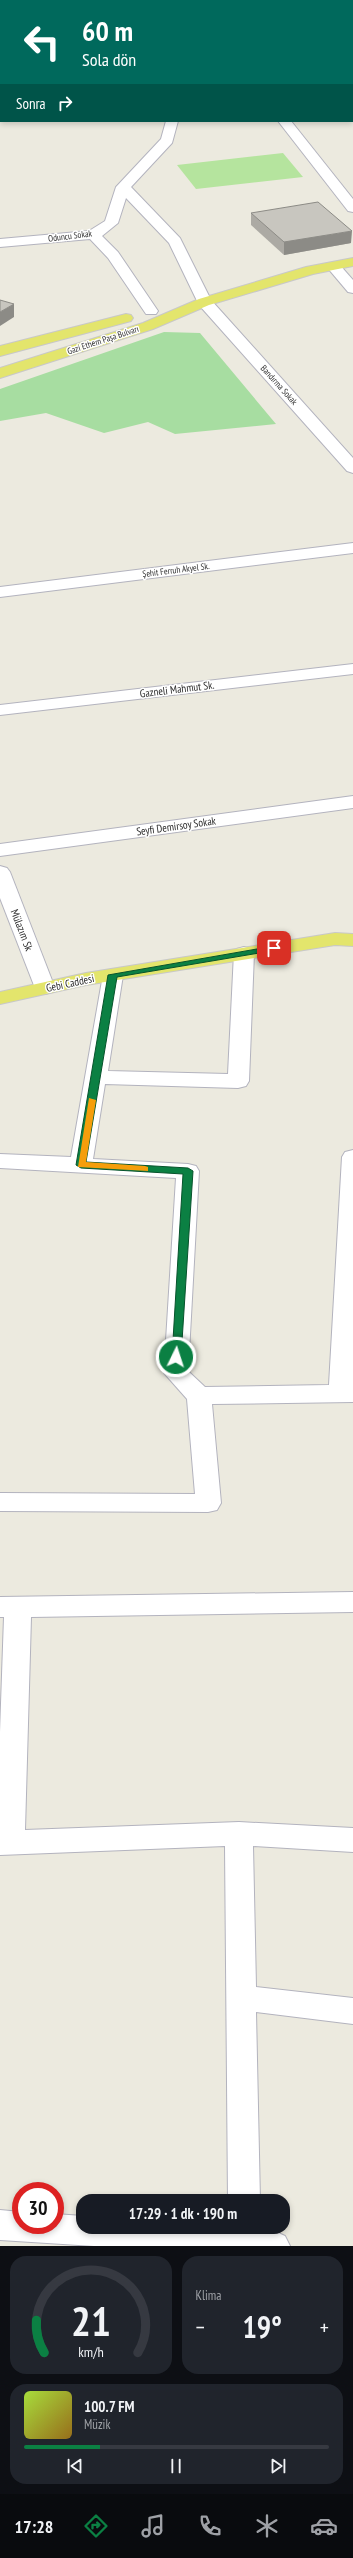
<!DOCTYPE html>
<html lang="tr">
<head>
<meta charset="utf-8">
<style>
  :root { --surface:#171b24; --page:#20242c; --text:#f1f3f6; --muted:#9ea1a6; --line:#363941; --accent:#0b8043 }
  body { margin:0; font-family:"PT Sans Narrow",sans-serif; background:var(--page); color:var(--text); height:100vh; display:flex; flex-direction:column; font-size:15px; white-space:nowrap }
  * { box-sizing:border-box; margin:0 }
  p { font-size:13px; color:var(--muted) }
  .icon { flex:none; width:22px; height:22px; fill:none; stroke:currentColor; stroke-width:2; stroke-linecap:round; stroke-linejoin:round }
  .map { position:relative; height:2246px; overflow:hidden }
  .panel { display:flex; flex-direction:column; gap:10px; padding:10px; background:#0d0f14; flex:1 }
  .panel>* { flex:none }
  .hud { position:absolute; left:0px; top:0px; width:353px; height:122px; box-shadow:0 2px 6px #0003; background:#00695c; color:#fff; overflow:hidden }
  .speed { position:absolute; left:12px; top:2182px; display:flex; gap:8px; font-size:20px; font-weight:700; text-align:center }
  .speed>* { display:grid; place-content:center; width:52px; height:52px; border-radius:50%; background:var(--surface); box-shadow:0 2px 6px #0003; line-height:1 }
  .speed .limit { border:6px solid #d22; background:#fff; color:#111 }
  .pin { position:absolute; display:grid; place-items:center; width:34px; height:34px; color:#fff; margin:-17px; border-radius:8px; box-shadow:0 2px 6px #0006 }
  .me { position:absolute; width:44px; margin:-22px; rotate:4deg; stroke-linejoin:round; filter:drop-shadow(0 0 3px #0008) }
  .turn { display:flex; align-items:center; gap:14px; height:84px; padding:0 16px; font-size:18px }
  .turn .icon { width:52px; height:52px; stroke-width:2.5 }
  .turn b { display:block; font-size:28px; line-height:34px }
  .then { display:flex; align-items:center; height:38px; padding:0 16px; background:#0003; gap:8px; font-size:15px }
  .big { font-size:30px; font-weight:600; line-height:1.1 }
  .panel .card { flex:1; display:flex; flex-direction:column; justify-content:center; gap:6px; min-width:0; padding:0 14px; border-radius:16px; background:var(--page) }
  .panel .dial { align-items:center; gap:0 }
  .dial svg { height:104px; overflow:visible; fill:none; stroke:var(--line); stroke-width:7; stroke-linecap:round; text-anchor:middle }
  .dial text { fill:var(--text); stroke:none }
  .song { display:flex; align-items:center; gap:12px }
  .cover { width:48px; height:48px; border-radius:6px; background:linear-gradient(135deg,hsl(80 70% 55%),hsl(40 70% 35%)) }
  .played { height:4px; border-radius:2px; background:linear-gradient(90deg,var(--accent) 25%,var(--line) 25%) }
  .keys { display:flex; justify-content:space-around; direction:ltr }
  .heat { display:flex; justify-content:space-between; align-items:center; font-size:22px; direction:ltr }
  .panel .tiles { flex:1; display:grid; gap:10px; grid-template-columns:1fr 1fr }
  .card:last-child { grid-column:span 2 }
  .trip { position:absolute; left:76px; top:2194px; width:214px; height:40px; border-radius:16px; background:var(--surface); box-shadow:0 2px 6px #0003; font-weight:600; line-height:40px; text-align:center }
  .dock { display:flex; height:64px; justify-content:space-around; align-items:center; background:#090b0e; color:var(--muted) }
  .dock .icon { width:28px; height:28px }
  .dock .current { color:var(--accent) }
  .dock b { font-size:18px; color:var(--text) }
  .map>svg:first-child { display:block }
  .green { fill:#a7dda1 }
  .pitch { fill:#b5e49e }
  .lines { fill:none; stroke-linecap:round; stroke-linejoin:round }
  .minor-casing { stroke:#b3b3be; stroke-width:2 }
  .major-casing { stroke:#c8c8c8; stroke-width:2 }
  .minor { fill:#fff; fill-rule:evenodd }
  .major { fill:#e3e56c; fill-rule:evenodd }
  .wall { fill:#acaaa4 }
  .shaded-wall { fill:#8c8b86 }
  .building { fill:#c8c6bf; stroke:#8c8b86 }
  .route { fill:#0b8043; stroke:#07532c }
  .slow { fill:#f59e0b }
  .labels { text-anchor:middle; stroke-width:3; stroke-linejoin:round; paint-order:stroke }
  .far-street-label { font-size:9px; fill:#2c2c2c; stroke:#fff }
  .street-label { font-size:11px; fill:#2c2c2c; stroke:#fff }
</style>
</head>
<body>
<div class="map">
<svg width="353" height="2246" viewBox="0 0 353 2246">
  <rect width="100%" height="100%" fill="#eceadf"/>
  <path class="green" d="M 164,332 L 200,333 L 276,424 L 175,434 L 148,422 L 104,433 L 46,413 L 0,421 L 0,389 Z"/>
  <path class="pitch" d="M 283,153 L 303,177 L 196,189 L 177,165 Z"/>
  <g class="lines">
    <defs>
      <g id="minor">
        <path d="M 0,0 L 6,1 L 1,1 L 1,7 Z"/>
        <path d="M 56,0 L 98,0 L 55,1 Z"/>
        <path d="M 112,0 L 137,0 L 138,1 L 113,1 Z"/>
        <rect x="272" y="0" width="12" height="1"/>
        <rect x="352" y="11" width="1" height="8"/>
        <rect x="0" y="29" width="1" height="8"/>
        <rect x="352" y="41" width="1" height="8"/>
        <path d="M 0,46 L 1,47 L 1,55 L 0,54 Z"/>
        <rect x="352" y="86" width="1" height="8"/>
        <path d="M 166,121 L 178,121 L 172,143 L 131,187 L 180,238 L 211,300 L 353,458 L 353,473 L 347,471 L 199,305 L 169,243 L 126,198 L 118,223 L 102,236 L 118,252 L 158,311 L 156,314 L 146,314 L 108,258 L 90,239 L 0,247 L 0,239 L 89,231 L 105,221 L 116,187 L 161,139 Z"/>
        <path d="M 278,121 L 291,121 L 353,199 L 353,212 L 348,211 Z"/>
        <path d="M 333,262 L 338,263 L 353,280 L 353,293 L 348,292 L 326,266 Z"/>
        <path d="M 353,543 L 353,553 L 0,597 L 0,587 Z"/>
        <path d="M 353,664 L 353,674 L 0,715 L 0,705 Z"/>
        <path d="M 353,796 L 353,808 L 0,856 L 0,844 Z"/>
        <path d="M 0,866 L 7,868 L 10,872 L 55,988 L 52,992 L 45,994 L 38,992 L 35,988 L 0,898 Z"/>
        <path d="M 244,947 L 251,949 L 254,953 L 249,1081 L 246,1086 L 238,1088 L 105,1084 L 93,1159 L 188,1164 L 196,1166 L 199,1171 L 188,1371 L 205,1387 L 329,1385 L 342,1157 L 345,1152 L 353,1150 L 353,1402 L 212,1404 L 221,1503 L 217,1510 L 208,1512 L 0,1511 L 0,1493 L 195,1494 L 187,1399 L 164,1373 L 176,1178 L 0,1168 L 0,1154 L 71,1157 L 103,975 L 106,971 L 113,969 L 120,971 L 123,975 L 108,1071 L 228,1074 L 234,953 L 237,949 Z"/>
        <path d="M 353,1592 L 353,1612 L 31,1617 L 25,1830 L 239,1822 L 353,1828 L 353,1852 L 253,1846 L 256,1987 L 353,1998 L 353,2024 L 256,2012 L 260,2201 L 228,2201 L 225,1846 L 0,1855 L 0,1732 L 4,1617 L 0,1617 L 0,1597 Z"/>
        <path d="M 0,2210 L 21,2212 L 21,2225 L 55,2225 L 55,2214 L 83,2216 L 83,2227 L 237,2227 L 274,2231 L 285,2236 L 290,2246 L 94,2246 L 0,2240 Z"/>
      </g>
      <g id="major">
        <path d="M 353,258 L 353,266 L 313,274 L 209,305 L 153,329 L 0,378 L 0,368 L 143,323 L 199,299 L 306,267 Z"/>
        <path d="M 126,314 L 131,315 L 133,318 L 131,321 L 0,356 L 0,346 Z"/>
        <path d="M 335,933 L 353,934 L 353,946 L 335,945 L 86,985 L 0,1004 L 0,992 L 86,973 Z"/>
      </g>
    </defs>
    <use href="#minor" class="minor-casing"/>
    <use href="#major" class="major-casing"/>
    <use href="#minor" class="minor"/>
    <use href="#major" class="major"/>
  </g>
  <path class="wall" d="M 251,213 L 351,243 L 284,255 L 251,225 Z"/>
  <g class="shaded-wall">
    <path d="M 352,231 L 351,243 L 284,255 L 284,242 Z"/>
    <path d="M 14,304 L 14,317 L 0,326 L 0,312 Z"/>
  </g>
  <g class="building">
    <path d="M 318,202 L 352,231 L 284,242 L 251,213 Z"/>
    <path d="M 0,300 L 14,304 L 0,312 Z"/>
  </g>
  <path class="route" d="M 274,946 L 277,947 L 277,950 L 117,977 L 86,1162 L 188,1168 L 193,1171 L 181,1357 L 176,1361 L 172,1357 L 183,1174 L 81,1168 L 76,1165 L 108,975 Z"/>
  <path class="slow" d="M 89,1098 L 96,1100 L 86,1162 L 145,1166 L 148,1167 L 148,1171 L 78,1167 Z"/>
  <g class="labels">
    <g class="far-street-label">
      <text transform="translate(70 236) rotate(-7)" y="3">Oduncu Sokak</text>
      <text transform="translate(103 340) rotate(-18)" y="3">Gazi Ethem Paşa Bulvarı</text>
      <text transform="translate(279 385) rotate(48)" y="3">Bandırma Sokak</text>
      <text transform="translate(176 570) rotate(-7)" y="3">Şehit Ferruh Akyel Sk.</text>
    </g>
    <g class="street-label">
      <text transform="translate(177 689) rotate(-7)" y="4">Gazneli Mahmut Sk.</text>
      <text transform="translate(176 826) rotate(-8)" y="4">Seyfi Demirsoy Sokak</text>
      <text transform="translate(22 930) rotate(69)" y="4">Mülazım Sk</text>
      <text transform="translate(70 983) rotate(-12)" y="4">Gebi Caddesi</text>
    </g>
  </g>
</svg>
<div class="speed"><div class="limit">30</div></div>
<div class="pin" style="left:274px;top:948px;background:#d93025"><svg class="icon" aria-label="arrive" viewBox="0 0 24 24"><path d="M6 21V4h12l-3 4 3 4H6"/></svg></div>
<svg class="me" style="left:176px;top:1357px" viewBox="-20 -20 40 40"><circle r="17" fill="#0b8043" stroke="#fff" stroke-width="3"/><path d="M0-11L8 9 0 5-8 9z" fill="#fff"/></svg>
<div class="trip">17:29 · 1 dk · 190 m</div>
<div class="hud">
<div class="turn"><svg class="icon" aria-label="left" viewBox="0 0 24 24"><path d="M17 20v-9H6M10 6l-5 5 5 5"/></svg><div><b>60 m</b>Sola dön</div></div>
<div class="then">Sonra<svg class="icon" aria-label="right" viewBox="0 0 24 24"><path d="M7 20v-9h11M14 6l5 5-5 5"/></svg></div>
</div>
</div>
<section class="panel">
<div class="tiles">
<div class="card dial"><svg viewBox="0 0 100 80">
<path d="M14 69A42 42 0 1 1 86 69"/>
<path d="M14 69A42 42 0 0 1 8 44" stroke="#0b8043"/>
<text x="50" y="56" font-size="32" font-weight="700">21</text>
<text x="50" y="72" font-size="11">km/h</text>
</svg></div>
<div class="card"><p>Klima</p>
<div class="heat"><a>−</a><b class="big">19°</b><a>+</a></div>
</div>
<div class="card">
<div class="song"><i class="cover"></i><div><b>100.7 FM</b><p>Müzik</p></div></div>
<div class="played"></div>
<div class="keys"><svg class="icon" aria-label="previous" viewBox="0 0 24 24"><path d="M18 5L8 12l10 7zM5 5v14"/></svg><svg class="icon" aria-label="pause" viewBox="0 0 24 24"><path d="M8 5v14M16 5v14"/></svg><svg class="icon" aria-label="next" viewBox="0 0 24 24"><path d="M6 5l10 7-10 7zM19 5v14"/></svg></div>
</div>
</div>
</section>
<nav class="dock">
<b>17:28</b>
<svg class="icon current" aria-label="directions" viewBox="0 0 24 24"><path d="M12 3l9 9-9 9-9-9zM9 14v-3h6M13 9l2 2-2 2"/></svg>
<svg class="icon" aria-label="music" viewBox="0 0 24 24"><path d="M9 18V5l10-2v13"/><circle cx="6" cy="18" r="3"/><circle cx="16" cy="16" r="3"/></svg>
<svg class="icon" aria-label="phone" viewBox="0 0 24 24"><path d="M5 4h4l2 5-3 2q2 4 5 5l2-3 5 2v4C11 20 4 13 5 4z"/></svg>
<svg class="icon" aria-label="climate" viewBox="0 0 24 24"><path d="M12 3v18M4 7l16 10M4 17L20 7"/></svg>
<svg class="icon" aria-label="car" viewBox="0 0 24 24"><path d="M5 17H2v-5l4-1 3-4h7l3 4 3 1v5h-3M9 17h6M6 11h13"/><circle cx="7" cy="17" r="2"/><circle cx="17" cy="17" r="2"/></svg>
</nav>
</body>
</html>
